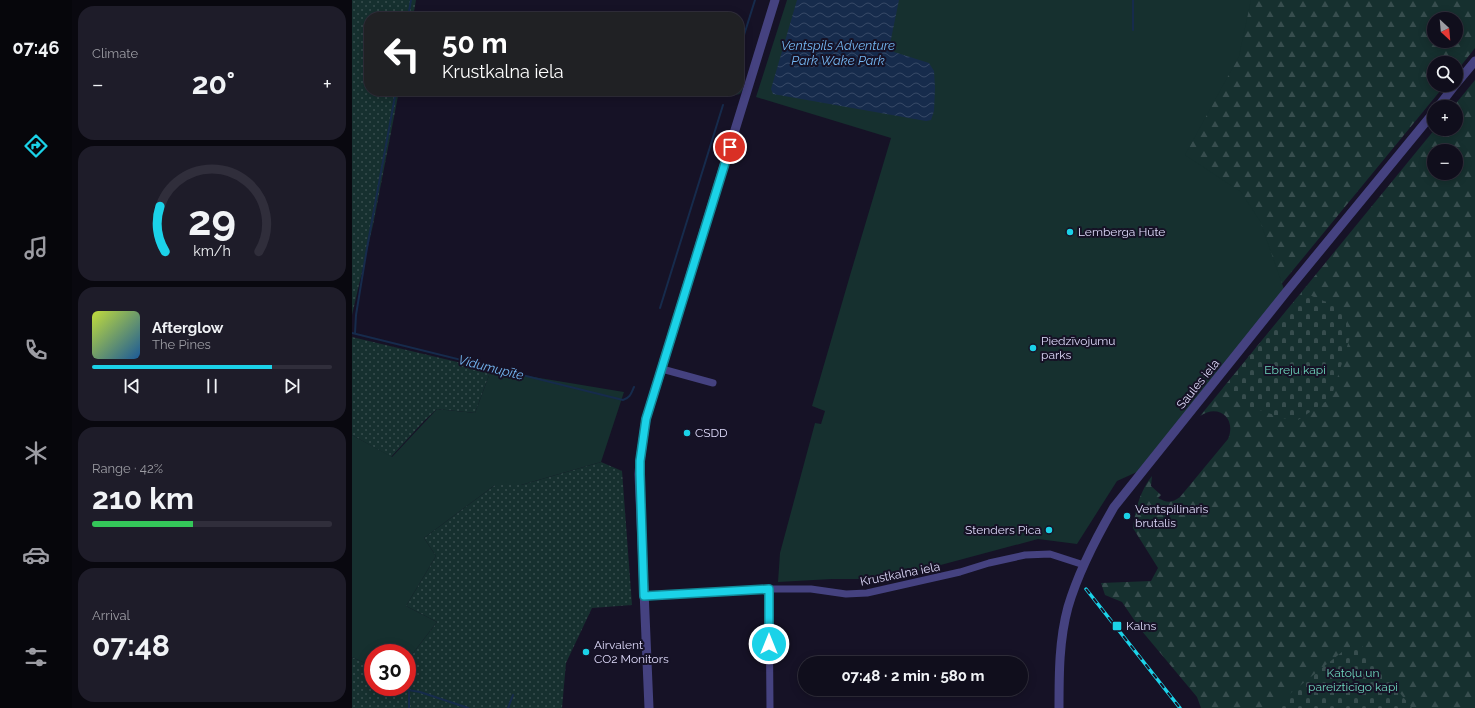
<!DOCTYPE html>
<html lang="en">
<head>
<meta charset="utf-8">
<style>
  :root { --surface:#100e1c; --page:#1e1c29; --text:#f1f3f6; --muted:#9c9ca3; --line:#302e3b; --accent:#1bd2e8 }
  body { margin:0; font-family:Raleway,sans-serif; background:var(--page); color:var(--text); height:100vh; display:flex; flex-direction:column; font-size:15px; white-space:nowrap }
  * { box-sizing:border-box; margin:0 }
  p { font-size:13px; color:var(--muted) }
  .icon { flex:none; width:22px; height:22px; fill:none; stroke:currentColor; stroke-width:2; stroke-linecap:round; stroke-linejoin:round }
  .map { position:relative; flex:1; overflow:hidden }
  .side { display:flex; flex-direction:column; gap:6px; padding:6px; background:#09080f; width:280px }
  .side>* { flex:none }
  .top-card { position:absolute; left:12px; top:12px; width:380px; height:84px; border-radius:16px; box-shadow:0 2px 10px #0003,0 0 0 1px var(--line); background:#202124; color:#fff; overflow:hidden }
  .needle { width:26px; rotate:154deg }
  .fabs { position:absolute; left:1075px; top:12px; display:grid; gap:8px }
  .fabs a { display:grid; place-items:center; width:36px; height:36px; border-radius:50%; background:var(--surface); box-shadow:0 2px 10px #0003,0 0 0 1px var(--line); font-size:20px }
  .speed { position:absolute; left:12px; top:644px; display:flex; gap:8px; font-size:20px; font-weight:700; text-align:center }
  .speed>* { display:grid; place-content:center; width:52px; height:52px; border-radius:50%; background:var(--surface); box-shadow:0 2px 10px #0003,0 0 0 1px var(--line); line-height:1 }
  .speed .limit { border:6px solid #d22; background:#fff; color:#111 }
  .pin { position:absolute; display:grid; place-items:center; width:34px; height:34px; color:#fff; margin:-17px; border:2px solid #fff; border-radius:50%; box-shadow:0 1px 4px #0007 }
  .me { position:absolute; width:44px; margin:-22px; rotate:0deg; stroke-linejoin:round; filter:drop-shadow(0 0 3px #0008) }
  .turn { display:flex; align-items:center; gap:14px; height:84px; padding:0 12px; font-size:18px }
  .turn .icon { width:52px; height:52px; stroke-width:2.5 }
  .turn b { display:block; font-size:28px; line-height:34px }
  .big { font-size:30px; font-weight:700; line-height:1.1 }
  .side .tile { flex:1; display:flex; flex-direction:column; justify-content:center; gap:6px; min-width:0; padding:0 14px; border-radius:16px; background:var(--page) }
  .side .dial { align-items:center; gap:0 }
  .dial svg { height:104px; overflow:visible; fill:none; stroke:var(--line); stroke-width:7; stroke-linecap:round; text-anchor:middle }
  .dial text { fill:var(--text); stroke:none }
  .song { display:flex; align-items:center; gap:12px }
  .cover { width:48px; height:48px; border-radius:6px; background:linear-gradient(135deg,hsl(70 70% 55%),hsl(210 70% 35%)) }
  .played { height:4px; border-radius:2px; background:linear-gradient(90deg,var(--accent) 75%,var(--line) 75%) }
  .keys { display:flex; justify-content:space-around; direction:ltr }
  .heat { display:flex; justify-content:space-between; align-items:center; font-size:22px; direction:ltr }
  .charge { height:6px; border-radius:3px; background:linear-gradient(90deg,#34c759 42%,var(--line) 0) }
  .trip { position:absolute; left:446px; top:656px; width:230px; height:40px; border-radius:20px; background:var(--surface); box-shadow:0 2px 10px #0003,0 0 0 1px var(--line); font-weight:700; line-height:40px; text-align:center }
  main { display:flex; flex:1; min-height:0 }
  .dock { display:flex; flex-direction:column; width:72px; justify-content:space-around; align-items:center; background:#06060b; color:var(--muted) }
  .dock .icon { width:28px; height:28px }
  .dock .active { color:var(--accent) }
  .dock b { font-size:18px; color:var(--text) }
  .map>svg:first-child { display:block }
  .grass { fill:url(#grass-dots) }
  .forest { fill:url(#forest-firs); fill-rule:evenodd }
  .cemetery { fill:url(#cemetery-stones) }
  .green { fill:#16302f }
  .water { fill:url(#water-waves) }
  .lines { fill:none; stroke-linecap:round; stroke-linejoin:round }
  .stream { stroke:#162b4c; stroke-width:2 }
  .minor { stroke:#454280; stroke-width:7 }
  .tertiary { stroke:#454280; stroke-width:9 }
  .rail-casing { stroke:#1bd2e8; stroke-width:3.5 }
  .rail { stroke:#161226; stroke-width:2; stroke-dasharray:6; stroke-linecap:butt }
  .route-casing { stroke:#128897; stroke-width:10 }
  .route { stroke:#1bd2e8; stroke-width:7 }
  .poi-dot { fill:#1bd2e8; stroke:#161226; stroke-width:1.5 }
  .labels { text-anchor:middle; stroke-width:4; stroke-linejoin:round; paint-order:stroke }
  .poi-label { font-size:12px; fill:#dfdbfb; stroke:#161226; text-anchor:start }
  .park-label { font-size:12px; fill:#6ed5bc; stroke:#161226 }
  .street-label { font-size:12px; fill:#dfdbfb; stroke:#161226 }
  .water-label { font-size:13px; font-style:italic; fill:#74b6f1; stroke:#161226 }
</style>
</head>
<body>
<main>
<nav class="dock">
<b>07:46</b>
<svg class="icon active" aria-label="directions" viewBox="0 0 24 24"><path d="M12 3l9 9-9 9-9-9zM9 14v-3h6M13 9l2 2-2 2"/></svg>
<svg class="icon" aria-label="music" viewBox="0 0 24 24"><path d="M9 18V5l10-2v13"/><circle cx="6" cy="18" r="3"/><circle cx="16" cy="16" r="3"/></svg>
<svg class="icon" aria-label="phone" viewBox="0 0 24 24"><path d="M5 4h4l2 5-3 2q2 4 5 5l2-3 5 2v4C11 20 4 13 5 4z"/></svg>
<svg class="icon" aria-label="climate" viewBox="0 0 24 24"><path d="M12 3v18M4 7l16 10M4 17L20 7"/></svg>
<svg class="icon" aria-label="car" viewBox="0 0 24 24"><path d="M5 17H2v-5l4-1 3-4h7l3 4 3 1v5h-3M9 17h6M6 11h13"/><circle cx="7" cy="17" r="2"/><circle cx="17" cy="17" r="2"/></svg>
<svg class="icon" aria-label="filters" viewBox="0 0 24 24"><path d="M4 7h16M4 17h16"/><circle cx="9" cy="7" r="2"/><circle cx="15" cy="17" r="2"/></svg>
</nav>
<section class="side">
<div class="tile"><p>Climate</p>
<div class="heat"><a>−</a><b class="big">20°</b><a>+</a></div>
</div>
<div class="tile dial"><svg viewBox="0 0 100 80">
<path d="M14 69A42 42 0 1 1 86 69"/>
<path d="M14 69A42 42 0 0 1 10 34" stroke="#1bd2e8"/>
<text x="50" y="56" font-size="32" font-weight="700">29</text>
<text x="50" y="72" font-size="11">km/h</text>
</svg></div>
<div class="tile">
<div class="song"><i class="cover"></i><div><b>Afterglow</b><p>The Pines</p></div></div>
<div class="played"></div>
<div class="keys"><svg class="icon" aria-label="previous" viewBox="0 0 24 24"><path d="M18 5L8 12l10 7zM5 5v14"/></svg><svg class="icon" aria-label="pause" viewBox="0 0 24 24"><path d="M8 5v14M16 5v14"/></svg><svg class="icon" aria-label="next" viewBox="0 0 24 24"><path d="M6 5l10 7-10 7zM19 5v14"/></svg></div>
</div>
<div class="tile"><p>Range · 42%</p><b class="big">210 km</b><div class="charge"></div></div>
<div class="tile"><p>Arrival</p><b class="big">07:48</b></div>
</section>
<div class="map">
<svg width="1123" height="708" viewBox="0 0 1123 708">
  <defs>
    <pattern id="grass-dots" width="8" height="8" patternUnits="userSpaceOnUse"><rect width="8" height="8" fill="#16302f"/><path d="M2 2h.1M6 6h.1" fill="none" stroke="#374d4e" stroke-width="1.8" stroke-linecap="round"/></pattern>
    <pattern id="forest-firs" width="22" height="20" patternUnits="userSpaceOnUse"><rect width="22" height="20" fill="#16302f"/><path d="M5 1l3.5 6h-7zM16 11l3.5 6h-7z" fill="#374d4e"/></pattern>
    <pattern id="cemetery-stones" width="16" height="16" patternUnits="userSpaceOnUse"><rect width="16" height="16" fill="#16302f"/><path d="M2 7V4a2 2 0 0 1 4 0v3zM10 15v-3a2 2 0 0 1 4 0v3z" fill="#374d4e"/></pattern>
    <pattern id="water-waves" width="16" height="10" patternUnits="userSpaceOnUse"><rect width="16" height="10" fill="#162b4c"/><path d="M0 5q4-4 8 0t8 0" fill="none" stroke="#374967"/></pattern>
  </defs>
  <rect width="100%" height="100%" fill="#161226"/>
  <g class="grass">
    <path d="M 0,0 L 64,0 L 61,17 L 17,17 L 17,91 L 47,91 L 21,225 L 0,315 Z"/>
    <path d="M 387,75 L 391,81 C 392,96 386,97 373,93 L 374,91 L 387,91 Z"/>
    <path d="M 0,337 L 139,370 L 123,413 L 85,409 L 72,421 L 39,457 L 0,435 Z"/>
    <path d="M 249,462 L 270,471 L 280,605 L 240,608 L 214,663 L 210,708 L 0,708 L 0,657 L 21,667 L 21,687 L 55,687 L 55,661 L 85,622 L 54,606 L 84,556 L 72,538 L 143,485 L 169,485 Z"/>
  </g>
  <g class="forest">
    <path d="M 753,0 L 1123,0 L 1123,48 L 1104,72 L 1104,63 L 1082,63 L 1082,85 L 1093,85 L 923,292 L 834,404 ZM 1082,19 L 1104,19 L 1104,41 L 1082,41 Z"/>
    <path d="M 1123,80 L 1123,708 L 849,708 L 845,697 L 789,630 L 770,602 L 753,595 L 749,583 L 799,581 L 806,568 L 781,528 C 783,510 788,491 800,476 L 799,486 L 809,495 L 806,498 C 815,503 820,503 828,497 L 876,439 C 885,418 866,403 848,416 L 1083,129 L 1104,129 L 1104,107 L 1101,107 ZM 1082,151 L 1104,151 L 1104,173 L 1082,173 Z"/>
  </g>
  <g class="cemetery">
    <path d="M 950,292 L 991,309 L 999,334 L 979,398 L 943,422 L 887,403 L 871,388 Z"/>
    <path d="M 1005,640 L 1060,708 L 920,708 Z"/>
  </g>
  <g class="green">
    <path d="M 435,0 L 899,0 L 887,56 L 833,155 L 889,192 L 908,221 L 932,289 L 785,472 L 765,481 L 725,544 L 686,539 L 544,577 L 530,579 L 480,579 L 426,582 L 428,553 L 463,423 L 469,424 L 473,411 L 460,406 L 499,272 L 539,138 L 404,97 Z"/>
    <path d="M 139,370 L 272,392 L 249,462 L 169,485 L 143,485 L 72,538 L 84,556 L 54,606 L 85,622 L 55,661 L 55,653 L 21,653 L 21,667 L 0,657 L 0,435 L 40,457 L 85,409 L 123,413 Z"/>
  </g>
  <path class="water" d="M 445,0 L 547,0 L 538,44 L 542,52 L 577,63 L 582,71 L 583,88 L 582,111 L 579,120 L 574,121 L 421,94 L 419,89 Z"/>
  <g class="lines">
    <g class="stream">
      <path d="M 781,0 L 781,30"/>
      <path d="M 56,17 L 59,0"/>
      <path d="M 387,51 L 403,0"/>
      <path d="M 308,308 L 371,105"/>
      <path d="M 0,333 L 271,400 C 278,398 279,394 282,387"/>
      <path d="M 3,333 L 4,315 L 15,248 L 44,91"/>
      <path d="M 38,687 L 68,692 L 116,708"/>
      <path d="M 57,708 L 57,690"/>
      <path d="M 156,708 L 161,695"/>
    </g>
    <g class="minor">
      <path d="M 310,369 L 361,383"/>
      <path d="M 417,589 L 418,708"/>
      <path d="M 292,596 L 417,589 L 459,589 L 494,594 L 515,593 L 608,572 L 637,563 L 673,555 L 698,554 L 732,565"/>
    </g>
    <g class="tertiary">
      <path d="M 1104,84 L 1123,61"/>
      <path d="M 1086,107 L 1103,85"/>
      <path d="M 297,708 L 287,474 L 288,461 L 294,419 L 423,0"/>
      <path d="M 707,708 C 707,674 707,640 716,607 C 726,573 744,538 762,507 L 935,291 L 1082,112"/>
    </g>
    <defs>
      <path id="rail" d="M 734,589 L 828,708"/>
    </defs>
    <use href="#rail" class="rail-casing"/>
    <use href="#rail" class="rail"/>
  </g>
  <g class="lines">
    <defs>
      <path id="route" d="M 378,147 L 294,419 L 288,461 L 288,474 L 292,596 L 417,589 L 417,644"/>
    </defs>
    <use href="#route" class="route-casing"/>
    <use href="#route" class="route"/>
  </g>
  <g class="poi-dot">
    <circle cx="718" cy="232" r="4"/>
    <circle cx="681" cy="348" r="4"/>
    <circle cx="335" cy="433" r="4"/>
    <circle cx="775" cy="516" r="4"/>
    <circle cx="697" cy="530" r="4"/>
    <rect x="760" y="621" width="10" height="10" rx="2"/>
    <circle cx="234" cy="652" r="4"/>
  </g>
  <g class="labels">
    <g class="poi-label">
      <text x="726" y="236">Lemberga Hūte</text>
      <text x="689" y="345">Piedzīvojumu<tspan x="689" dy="14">parks</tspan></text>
      <text x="343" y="437">CSDD</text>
      <text x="783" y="513">Ventspilinaris<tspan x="783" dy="14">brutalis</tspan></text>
      <text x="689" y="534" text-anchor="end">Stenders Pica</text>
      <text x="774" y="630">Kalns</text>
      <text x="242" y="649">Airvalent<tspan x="242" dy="14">CO2 Monitors</tspan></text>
    </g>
    <g class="park-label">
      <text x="943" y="374">Ebreju kapi</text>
      <text x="1001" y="677">Katoļu un<tspan x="1001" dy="14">pareizticīgo kapi</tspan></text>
    </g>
    <g class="street-label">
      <text transform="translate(846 384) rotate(-51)" y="4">Saules iela</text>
      <text transform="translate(548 574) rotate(-11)" y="4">Krustkalna iela</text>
    </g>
    <g class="water-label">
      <text x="486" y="50">Ventspils Adventure<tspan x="486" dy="15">Park Wake Park</tspan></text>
      <text transform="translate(139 367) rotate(14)" y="5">Vidumupīte</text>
    </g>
  </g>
</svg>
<div class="fabs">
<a><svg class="needle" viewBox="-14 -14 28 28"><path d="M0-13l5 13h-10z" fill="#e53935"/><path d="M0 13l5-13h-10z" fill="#9c9ca3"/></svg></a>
<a><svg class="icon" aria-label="search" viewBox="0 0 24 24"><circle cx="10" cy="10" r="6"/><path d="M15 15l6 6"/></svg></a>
<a>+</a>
<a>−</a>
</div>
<div class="speed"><div class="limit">30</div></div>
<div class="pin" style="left:378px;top:147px;background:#d93025"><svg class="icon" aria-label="arrive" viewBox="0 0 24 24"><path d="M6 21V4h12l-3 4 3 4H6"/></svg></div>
<svg class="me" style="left:417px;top:644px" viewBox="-20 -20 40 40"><circle r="17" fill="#1bd2e8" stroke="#fff" stroke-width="3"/><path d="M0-11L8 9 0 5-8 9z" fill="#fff"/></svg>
<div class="trip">07:48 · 2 min · 580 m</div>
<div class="top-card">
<div class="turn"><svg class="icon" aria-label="left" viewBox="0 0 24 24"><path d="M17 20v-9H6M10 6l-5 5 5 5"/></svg><div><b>50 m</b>Krustkalna iela</div></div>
</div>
</div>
</main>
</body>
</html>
